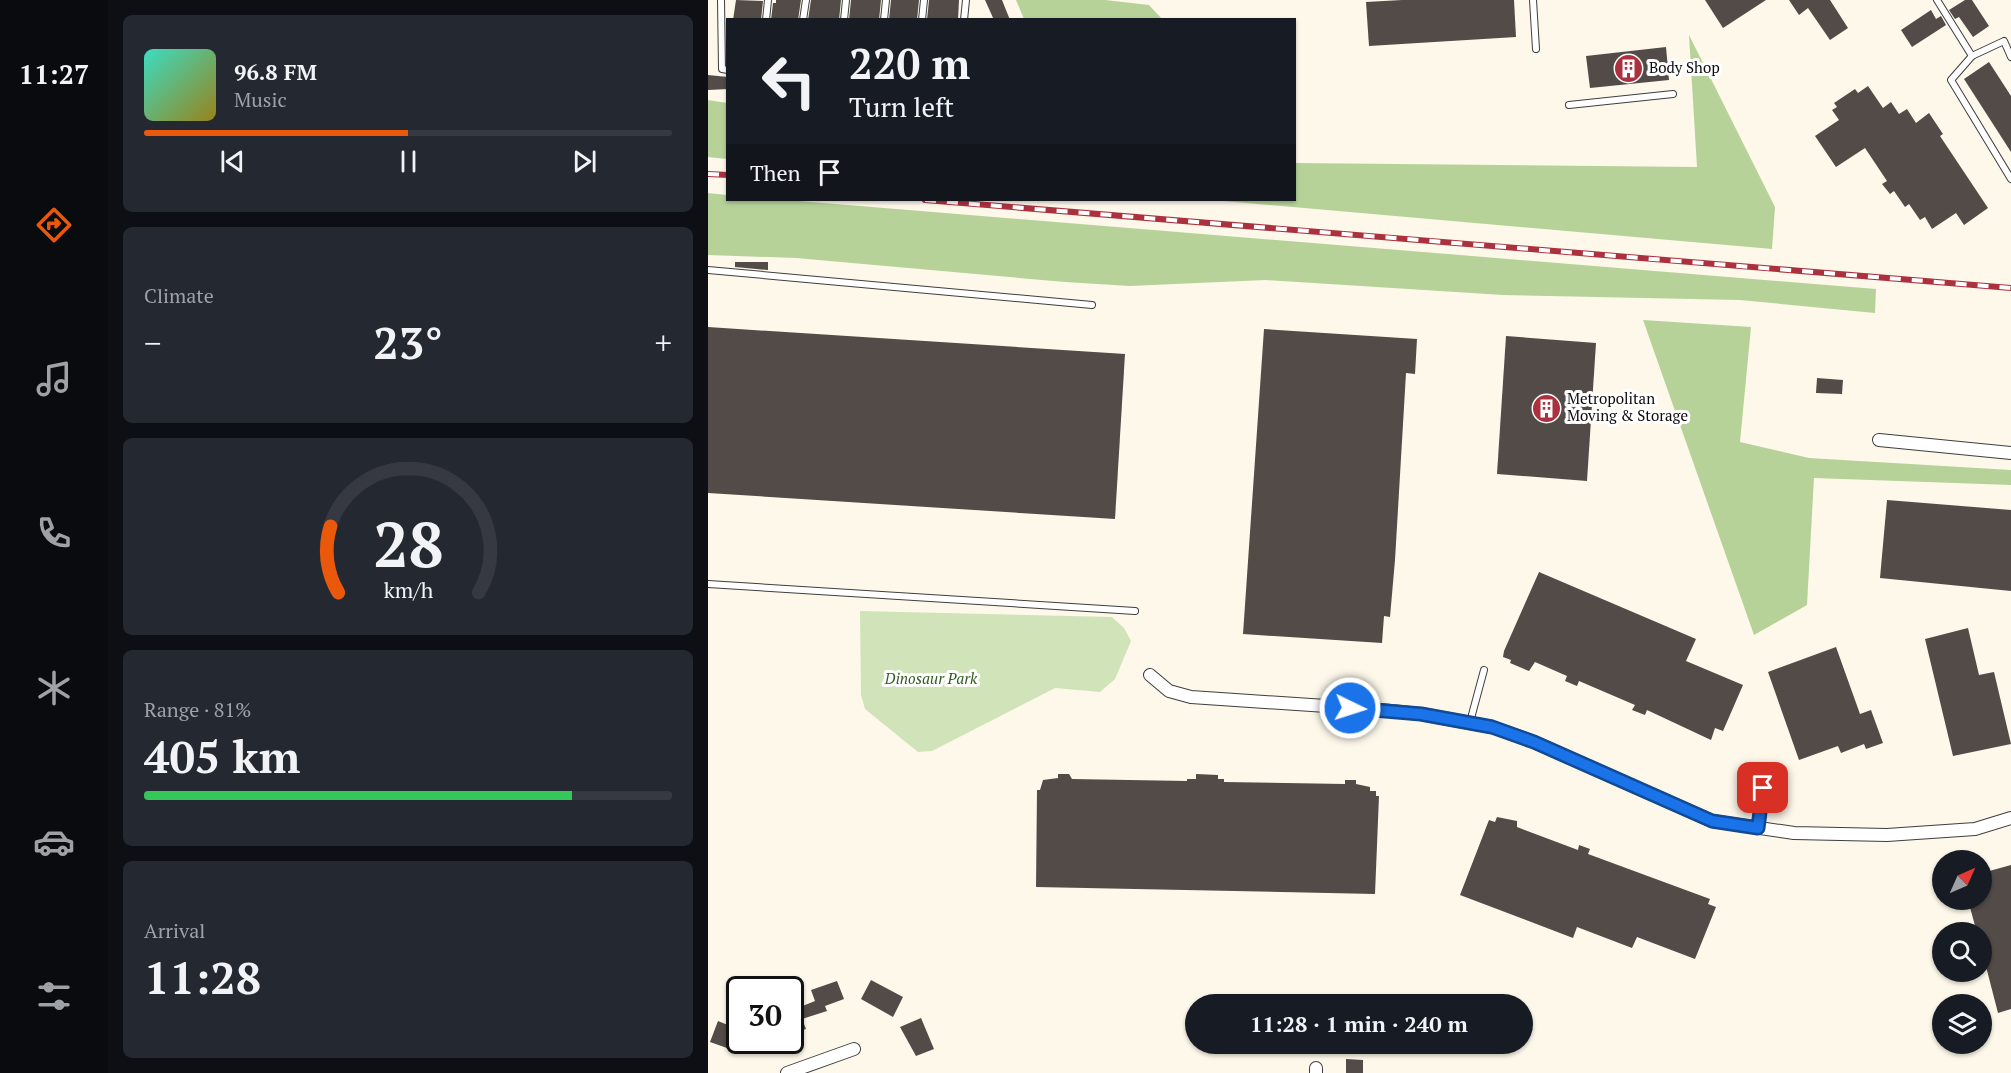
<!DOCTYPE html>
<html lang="en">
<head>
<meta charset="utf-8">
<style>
  :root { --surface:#171b24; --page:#242831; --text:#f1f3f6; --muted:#9ea1a6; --line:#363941; --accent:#ea580c }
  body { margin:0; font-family:"PT Serif",serif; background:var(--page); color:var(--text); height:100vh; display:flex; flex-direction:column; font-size:22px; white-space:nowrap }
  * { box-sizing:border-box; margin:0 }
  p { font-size:20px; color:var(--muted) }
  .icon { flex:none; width:33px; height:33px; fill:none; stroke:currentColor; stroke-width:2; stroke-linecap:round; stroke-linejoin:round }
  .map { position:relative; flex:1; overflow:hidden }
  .sheet { display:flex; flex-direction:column; gap:15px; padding:15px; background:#0d0f14; width:600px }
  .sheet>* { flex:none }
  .guide { position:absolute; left:18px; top:18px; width:570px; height:183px; border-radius:0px; box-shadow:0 2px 4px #0004; background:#171b24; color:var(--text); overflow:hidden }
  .needle { width:39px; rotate:45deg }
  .buttons { position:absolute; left:1224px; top:850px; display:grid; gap:12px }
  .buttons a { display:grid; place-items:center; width:60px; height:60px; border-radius:50%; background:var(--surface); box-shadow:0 2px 4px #0004; font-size:30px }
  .speed { position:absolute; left:18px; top:976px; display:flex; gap:12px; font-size:30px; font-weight:700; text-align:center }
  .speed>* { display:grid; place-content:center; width:78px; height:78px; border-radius:50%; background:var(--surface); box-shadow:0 2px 4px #0004; line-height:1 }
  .speed .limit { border:3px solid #111; border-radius:9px; background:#fff; color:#111 }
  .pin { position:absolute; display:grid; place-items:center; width:51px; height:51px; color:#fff; margin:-26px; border-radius:12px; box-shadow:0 3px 9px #0006 }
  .me { position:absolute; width:66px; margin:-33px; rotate:94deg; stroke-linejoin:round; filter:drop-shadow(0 0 4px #0008) }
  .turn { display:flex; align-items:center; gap:21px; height:126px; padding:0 24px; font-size:27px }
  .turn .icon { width:78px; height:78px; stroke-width:2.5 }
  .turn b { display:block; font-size:42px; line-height:51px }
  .then { display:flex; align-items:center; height:57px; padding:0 24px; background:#0003; gap:12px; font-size:22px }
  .big { font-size:45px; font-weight:700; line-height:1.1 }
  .sheet .tile { flex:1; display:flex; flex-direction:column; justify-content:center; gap:9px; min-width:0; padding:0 21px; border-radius:9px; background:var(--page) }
  .sheet .dial { align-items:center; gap:0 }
  .dial svg { height:156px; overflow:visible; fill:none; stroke:var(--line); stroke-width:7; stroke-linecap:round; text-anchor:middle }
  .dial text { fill:var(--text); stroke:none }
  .song { display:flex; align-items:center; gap:18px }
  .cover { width:72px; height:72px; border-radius:9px; background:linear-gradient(135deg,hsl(170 70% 55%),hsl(50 70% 35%)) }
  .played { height:6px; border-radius:3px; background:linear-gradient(90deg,var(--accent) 50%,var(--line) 50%) }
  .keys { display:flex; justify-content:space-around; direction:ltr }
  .heat { display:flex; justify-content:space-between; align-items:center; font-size:33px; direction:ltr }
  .charge { height:9px; border-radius:4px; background:linear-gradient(90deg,#34c759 81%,var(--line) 0) }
  .trip { position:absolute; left:477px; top:994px; width:348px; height:60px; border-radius:30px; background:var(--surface); box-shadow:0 2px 4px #0004; font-weight:700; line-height:60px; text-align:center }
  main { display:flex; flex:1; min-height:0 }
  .dock { display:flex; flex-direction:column; width:108px; justify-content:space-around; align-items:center; background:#090b0e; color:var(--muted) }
  .dock .icon { width:42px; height:42px }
  .dock .selected { color:var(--accent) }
  .dock b { font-size:27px; color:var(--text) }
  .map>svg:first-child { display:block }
  .green { fill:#d1e3b8 }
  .forest { fill:#b6d299 }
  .building { fill:#524b48 }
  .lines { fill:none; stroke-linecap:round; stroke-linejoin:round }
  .lane-casing { stroke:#3e3e3e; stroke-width:8 }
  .street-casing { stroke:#3e3e3e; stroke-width:14 }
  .lane { stroke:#fff; stroke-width:6 }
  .street { stroke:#fff; stroke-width:12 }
  .rail-casing { stroke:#ac313f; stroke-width:6 }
  .rail { stroke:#fff; stroke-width:4; stroke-dasharray:11; stroke-linecap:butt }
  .route-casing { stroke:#114b97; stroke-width:15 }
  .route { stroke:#1a73e8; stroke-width:10 }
  .labels { text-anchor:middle; stroke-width:6; stroke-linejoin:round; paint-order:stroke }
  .poi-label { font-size:15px; fill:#0b0b0b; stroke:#fff; text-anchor:start }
  .park-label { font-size:15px; font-style:italic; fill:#325b22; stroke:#fff }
</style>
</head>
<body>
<main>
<nav class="dock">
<b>11:27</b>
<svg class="icon selected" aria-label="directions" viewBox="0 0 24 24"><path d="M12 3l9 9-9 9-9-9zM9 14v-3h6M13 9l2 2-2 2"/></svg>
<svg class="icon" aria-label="music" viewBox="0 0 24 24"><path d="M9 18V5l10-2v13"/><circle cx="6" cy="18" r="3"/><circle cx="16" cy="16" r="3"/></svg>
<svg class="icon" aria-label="phone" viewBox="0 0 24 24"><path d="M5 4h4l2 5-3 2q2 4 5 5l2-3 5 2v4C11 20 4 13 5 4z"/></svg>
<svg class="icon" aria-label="climate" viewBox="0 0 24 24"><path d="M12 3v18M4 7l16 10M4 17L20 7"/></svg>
<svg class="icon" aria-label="car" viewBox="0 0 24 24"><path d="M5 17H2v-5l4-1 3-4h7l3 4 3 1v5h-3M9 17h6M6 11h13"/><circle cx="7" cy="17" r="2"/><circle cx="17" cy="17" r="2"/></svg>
<svg class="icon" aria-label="filters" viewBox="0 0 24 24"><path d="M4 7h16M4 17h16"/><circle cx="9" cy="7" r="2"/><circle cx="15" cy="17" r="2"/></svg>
</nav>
<section class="sheet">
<div class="tile">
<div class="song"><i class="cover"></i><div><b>96.8 FM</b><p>Music</p></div></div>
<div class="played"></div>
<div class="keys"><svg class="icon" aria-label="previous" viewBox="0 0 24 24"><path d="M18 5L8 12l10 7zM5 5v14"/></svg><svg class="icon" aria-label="pause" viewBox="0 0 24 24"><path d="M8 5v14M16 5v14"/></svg><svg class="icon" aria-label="next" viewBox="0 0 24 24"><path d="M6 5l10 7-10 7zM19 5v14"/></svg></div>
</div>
<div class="tile"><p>Climate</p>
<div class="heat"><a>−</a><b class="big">23°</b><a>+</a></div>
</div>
<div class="tile dial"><svg viewBox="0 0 100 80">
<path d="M14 69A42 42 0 1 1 86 69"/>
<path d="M14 69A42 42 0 0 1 10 35" stroke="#ea580c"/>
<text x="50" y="56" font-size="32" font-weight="700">28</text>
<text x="50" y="72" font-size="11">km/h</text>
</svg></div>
<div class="tile"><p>Range · 81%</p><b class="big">405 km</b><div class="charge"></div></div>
<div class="tile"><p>Arrival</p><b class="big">11:28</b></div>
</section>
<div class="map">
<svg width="1303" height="1073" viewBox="0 0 1303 1073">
  <rect width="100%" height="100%" fill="#fdf8ea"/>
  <path class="green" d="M 152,611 L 404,617 L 416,628 L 423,641 L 407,679 L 392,692 L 347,688 L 224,751 L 210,752 L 157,709 L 153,695 Z"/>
  <g class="forest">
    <path d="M 308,0 L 397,0 L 441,5 L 454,19 L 316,19 Z"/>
    <path d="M 981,35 L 1067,207 L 1064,249 L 504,200 L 586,200 L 587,163 L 989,167 Z"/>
    <path d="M 0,100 L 19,103 L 19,159 L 0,157 Z"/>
    <path d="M 0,193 L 19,195 L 20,200 L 79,200 L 1168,289 L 1167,313 L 1032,300 L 795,295 L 557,280 L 422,286 L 357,282 L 88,258 L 0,255 Z"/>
    <path d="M 935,320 L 1043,327 L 1032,442 L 1101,458 L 1303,470 L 1303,485 L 1106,478 L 1099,605 L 1046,635 Z"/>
  </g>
  <g class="building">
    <path d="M 28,0 L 55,1 L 53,20 L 25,20 Z"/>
    <path d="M 68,0 L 93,0 L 90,20 L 63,20 L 65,3 L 68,3 Z"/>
    <path d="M 103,0 L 133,0 L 131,20 L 100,20 Z"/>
    <path d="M 143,0 L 173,0 L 171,20 L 141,20 Z"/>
    <path d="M 183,0 L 211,0 L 209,20 L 181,20 Z"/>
    <path d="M 221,0 L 251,0 L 250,20 L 219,20 Z"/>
    <path d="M 277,0 L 294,0 L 302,20 L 286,20 Z"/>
    <path d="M 694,0 L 806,0 L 808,37 L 661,46 L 658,2 Z"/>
    <path d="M 997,0 L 1058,0 L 1015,28 Z"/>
    <path d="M 1081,0 L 1122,0 L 1140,28 L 1122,40 L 1100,8 L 1091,15 Z"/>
    <path d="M 1257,0 L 1264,0 L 1281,26 L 1265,37 L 1251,17 L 1247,19 L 1241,10 Z"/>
    <path d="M 1223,10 L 1228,19 L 1233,16 L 1238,25 L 1204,47 L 1193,30 Z"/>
    <path d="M 958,47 L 961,80 L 882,88 L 878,56 Z"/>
    <path d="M 1281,62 L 1303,96 L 1303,152 L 1256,79 Z"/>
    <path d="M 0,75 L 20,77 L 20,89 L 0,90 Z"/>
    <path d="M 1160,86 L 1175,108 L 1183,102 L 1191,114 L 1199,109 L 1208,123 L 1221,113 L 1235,134 L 1232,136 L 1280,208 L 1256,225 L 1248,213 L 1224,229 L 1217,217 L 1212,220 L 1201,204 L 1197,207 L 1186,191 L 1182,194 L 1174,184 L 1179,181 L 1157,148 L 1128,167 L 1107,136 L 1131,120 L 1124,110 L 1129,107 L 1126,103 L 1147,89 L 1150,93 Z"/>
    <path d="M 27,262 L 60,262 L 60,270 L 27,267 Z"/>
    <path d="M 0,327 L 417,354 L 407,519 L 0,493 Z"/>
    <path d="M 556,329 L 709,339 L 707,374 L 698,373 L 687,560 L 682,617 L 676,616 L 674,643 L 535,634 Z"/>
    <path d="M 798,336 L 888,343 L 879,481 L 789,474 Z"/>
    <path d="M 1109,378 L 1135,380 L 1134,394 L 1108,393 Z"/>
    <path d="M 1179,500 L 1303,510 L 1303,591 L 1172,578 Z"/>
    <path d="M 831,572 L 988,639 L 978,661 L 1035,685 L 1015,731 L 1007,728 L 1003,740 L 939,710 L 937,715 L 924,710 L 927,705 L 871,681 L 869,686 L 857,681 L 859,676 L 827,662 L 821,671 L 802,663 L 803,660 L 795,657 L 796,651 Z"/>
    <path d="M 1260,628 L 1271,675 L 1286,672 L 1303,744 L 1245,756 L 1217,639 Z"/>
    <path d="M 1128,647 L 1152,714 L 1163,710 L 1175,743 L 1158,749 L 1156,744 L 1133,753 L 1130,746 L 1091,760 L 1060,672 Z"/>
    <path d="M 350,774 L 361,774 L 364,779 L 479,781 L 479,779 L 488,779 L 488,774 L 510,775 L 510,779 L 516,779 L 516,782 L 637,784 L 637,780 L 648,780 L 648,784 L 662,787 L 662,791 L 668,791 L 668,796 L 671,796 L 667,894 L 328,887 L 329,790 L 332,790 L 335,780 L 350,778 Z"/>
    <path d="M 789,817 L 809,821 L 809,827 L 870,850 L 871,845 L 882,849 L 880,854 L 1002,899 L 1000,904 L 1008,907 L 987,959 L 929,937 L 924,948 L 869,927 L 865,938 L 752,895 L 781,820 L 787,822 Z"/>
    <path d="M 1303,865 L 1303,1009 L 1290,1013 L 1274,951 L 1274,933 L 1269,933 L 1260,900 L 1274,900 L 1274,873 Z"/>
    <path d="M 163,980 L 195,997 L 185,1017 L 153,999 Z"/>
    <path d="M 129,981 L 136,999 L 117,1006 L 119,1011 L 94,1019 L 98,1029 L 85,1033 L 82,1011 L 107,1001 L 103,990 Z"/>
    <path d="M 213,1018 L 226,1049 L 208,1056 L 192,1027 Z"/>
    <path d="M 10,1021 L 32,1030 L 32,1041 L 41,1041 L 36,1054 L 2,1042 Z"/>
    <path d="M 638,1059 L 655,1060 L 655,1073 L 638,1073 Z"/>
  </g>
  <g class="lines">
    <defs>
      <g id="lane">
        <path d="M 13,0 L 14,69 L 20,70"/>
        <path d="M 825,0 L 828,49"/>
        <path d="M 1229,0 L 1264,56"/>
        <path d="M 58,20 L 60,0"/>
        <path d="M 95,20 L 98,0"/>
        <path d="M 136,20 L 138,0"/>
        <path d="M 176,20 L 178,0"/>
        <path d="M 214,20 L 216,0"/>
        <path d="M 256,20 L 258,0"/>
        <path d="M 1303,57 L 1296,41 L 1264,56 L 1243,80 L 1303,179"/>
        <path d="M 861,105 L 965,94"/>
        <path d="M 0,270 L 384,305"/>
        <path d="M 0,584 L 427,611"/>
        <path d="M 762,722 L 776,670"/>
        <path d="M 1050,828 L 1055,788"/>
      </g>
      <g id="street">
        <path d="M 1171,440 L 1303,453"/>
        <path d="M 442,675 L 461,691 L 483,697 L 663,709 L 713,714 L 784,727 L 826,742 L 1004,821 L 1086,833 L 1179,835 L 1267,829 L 1303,818"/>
        <path d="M 608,1068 L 608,1073"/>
        <path d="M 79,1073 L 146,1049"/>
      </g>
    </defs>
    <use href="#lane" class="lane-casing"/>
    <use href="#street" class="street-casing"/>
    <use href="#lane" class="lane"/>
    <use href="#street" class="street"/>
    <defs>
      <g id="rail">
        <path d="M 0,174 L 20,175"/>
        <path d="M 217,200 L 1303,288"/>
      </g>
    </defs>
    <use href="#rail" class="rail-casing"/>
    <use href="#rail" class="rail"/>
  </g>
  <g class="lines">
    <defs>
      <path id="route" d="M 642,708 L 713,714 L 784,727 L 826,742 L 1004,821 L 1050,828 L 1055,788"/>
    </defs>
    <use href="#route" class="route-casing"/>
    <use href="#route" class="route"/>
  </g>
  <defs>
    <symbol id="building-disc" viewBox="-11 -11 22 22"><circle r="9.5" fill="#ac313f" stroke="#fff"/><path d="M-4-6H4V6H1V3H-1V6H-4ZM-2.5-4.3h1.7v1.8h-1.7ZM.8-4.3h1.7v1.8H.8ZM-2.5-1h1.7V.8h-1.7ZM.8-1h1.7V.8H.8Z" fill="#fff"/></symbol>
  </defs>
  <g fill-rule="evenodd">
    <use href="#building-disc" x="904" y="52" width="33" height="33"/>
    <use href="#building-disc" x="822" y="392" width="33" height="33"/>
  </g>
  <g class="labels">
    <g class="poi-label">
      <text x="941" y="73">Body Shop</text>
      <text x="859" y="404">Metropolitan<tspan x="859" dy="17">Moving &amp; Storage</tspan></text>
    </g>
    <g class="park-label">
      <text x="223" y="684">Dinosaur Park</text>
    </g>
  </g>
</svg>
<div class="buttons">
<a><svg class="needle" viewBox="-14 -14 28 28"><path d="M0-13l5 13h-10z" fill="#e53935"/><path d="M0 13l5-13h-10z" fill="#9ea1a6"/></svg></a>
<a><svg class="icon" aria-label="search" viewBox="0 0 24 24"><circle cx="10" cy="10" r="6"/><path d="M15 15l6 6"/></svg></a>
<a><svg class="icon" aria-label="layers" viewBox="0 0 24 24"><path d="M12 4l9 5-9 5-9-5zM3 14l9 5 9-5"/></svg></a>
</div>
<div class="speed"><div class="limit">30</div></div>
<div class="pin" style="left:1055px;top:788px;background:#d93025"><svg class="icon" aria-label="arrive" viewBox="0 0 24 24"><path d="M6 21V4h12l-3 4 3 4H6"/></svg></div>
<svg class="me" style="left:642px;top:708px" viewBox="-20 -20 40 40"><circle r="17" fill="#1a73e8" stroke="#fff" stroke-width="3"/><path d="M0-11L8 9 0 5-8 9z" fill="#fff"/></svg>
<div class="trip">11:28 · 1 min · 240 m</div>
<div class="guide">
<div class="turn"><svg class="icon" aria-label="left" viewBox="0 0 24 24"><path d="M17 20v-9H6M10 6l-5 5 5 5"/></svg><div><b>220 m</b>Turn left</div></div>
<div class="then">Then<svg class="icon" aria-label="arrive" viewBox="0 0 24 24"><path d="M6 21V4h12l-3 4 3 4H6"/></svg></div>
</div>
</div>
</main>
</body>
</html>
